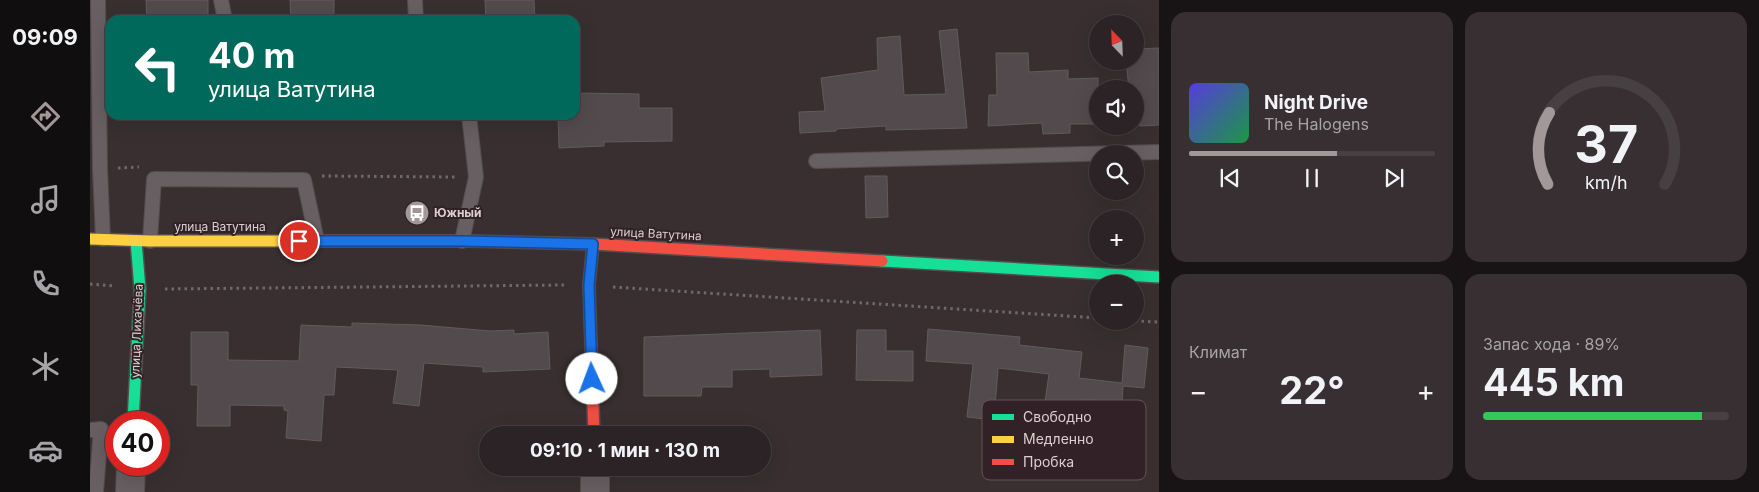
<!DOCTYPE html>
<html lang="ru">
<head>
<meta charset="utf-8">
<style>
  :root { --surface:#2b2325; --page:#372f32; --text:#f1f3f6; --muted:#a6a4a7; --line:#474042; --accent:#a29799 }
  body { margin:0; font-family:Inter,sans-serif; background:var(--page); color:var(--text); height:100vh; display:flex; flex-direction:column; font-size:19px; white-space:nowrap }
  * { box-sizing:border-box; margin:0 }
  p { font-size:16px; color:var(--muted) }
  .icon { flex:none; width:28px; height:28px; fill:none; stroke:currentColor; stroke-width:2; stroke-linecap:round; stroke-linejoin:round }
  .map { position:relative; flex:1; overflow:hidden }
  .details { display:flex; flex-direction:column; gap:12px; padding:12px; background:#181314; width:600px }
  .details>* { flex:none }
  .banner { position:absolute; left:15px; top:15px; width:475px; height:105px; border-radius:15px; box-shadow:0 5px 20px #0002,0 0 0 1px var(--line); background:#00695c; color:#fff; overflow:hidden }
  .needle { width:32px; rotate:337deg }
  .buttons { position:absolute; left:999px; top:15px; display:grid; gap:10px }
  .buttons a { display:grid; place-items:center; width:55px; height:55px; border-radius:50%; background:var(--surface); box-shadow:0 5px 20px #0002,0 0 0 1px var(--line); font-size:25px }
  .speed { position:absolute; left:15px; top:411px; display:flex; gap:10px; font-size:25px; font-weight:700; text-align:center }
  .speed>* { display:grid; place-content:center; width:65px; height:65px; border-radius:50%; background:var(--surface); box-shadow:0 5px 20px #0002,0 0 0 1px var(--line); line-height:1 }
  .speed .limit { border:8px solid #d22; background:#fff; color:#111 }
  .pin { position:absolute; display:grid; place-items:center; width:42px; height:42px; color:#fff; margin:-21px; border:2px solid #fff; border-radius:50%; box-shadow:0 1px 5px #0007 }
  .me { position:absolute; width:55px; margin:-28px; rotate:358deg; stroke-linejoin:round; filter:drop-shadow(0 0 4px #0008) }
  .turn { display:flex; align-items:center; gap:18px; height:105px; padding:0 20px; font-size:22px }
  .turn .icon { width:65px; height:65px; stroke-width:2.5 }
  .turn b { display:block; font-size:35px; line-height:42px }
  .big { font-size:38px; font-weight:700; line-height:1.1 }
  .details .card { flex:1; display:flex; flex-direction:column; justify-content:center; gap:8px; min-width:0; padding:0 18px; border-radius:15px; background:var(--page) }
  .details .dial { align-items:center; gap:0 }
  .dial svg { height:130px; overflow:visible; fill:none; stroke:var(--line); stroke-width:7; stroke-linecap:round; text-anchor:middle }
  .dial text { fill:var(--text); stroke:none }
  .song { display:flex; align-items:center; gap:15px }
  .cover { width:60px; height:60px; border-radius:8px; background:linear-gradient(135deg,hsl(250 70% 55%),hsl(140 70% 35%)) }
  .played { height:5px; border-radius:2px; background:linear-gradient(90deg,var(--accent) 60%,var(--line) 60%) }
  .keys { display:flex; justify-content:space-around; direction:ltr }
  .heat { display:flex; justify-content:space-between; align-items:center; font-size:28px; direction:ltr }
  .charge { height:8px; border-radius:4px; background:linear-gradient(90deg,#34c759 89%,var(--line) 0) }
  .details .tiles { flex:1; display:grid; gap:12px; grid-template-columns:repeat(2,1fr) }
  .trip { position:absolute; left:389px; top:426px; width:292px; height:50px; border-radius:25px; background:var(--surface); box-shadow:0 5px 20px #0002,0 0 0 1px var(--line); font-weight:700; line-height:50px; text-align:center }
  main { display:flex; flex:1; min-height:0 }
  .dock { display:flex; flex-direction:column; width:90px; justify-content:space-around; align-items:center; background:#110e0f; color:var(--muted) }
  .dock .icon { width:35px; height:35px }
  .dock .current { color:var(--accent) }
  .dock b { font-size:22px; color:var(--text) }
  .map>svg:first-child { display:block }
  .building { fill:#524a4c; stroke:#635a5c }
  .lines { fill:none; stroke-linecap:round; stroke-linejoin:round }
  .lane-casing { stroke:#544c4e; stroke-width:16 }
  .street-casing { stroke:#544c4e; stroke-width:30 }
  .fast-casing { stroke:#544c4e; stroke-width:14 }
  .slow-casing { stroke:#544c4e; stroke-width:14 }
  .jam-casing { stroke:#544c4e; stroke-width:14 }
  .path { stroke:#70696b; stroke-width:3; stroke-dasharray:2.5 4; stroke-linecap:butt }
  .lane { stroke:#675f61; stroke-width:14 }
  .street { stroke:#675f61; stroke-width:28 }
  .fast { stroke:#16e098; stroke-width:11 }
  .slow { stroke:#ffcf43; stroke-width:11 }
  .jam { stroke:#f24e42; stroke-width:11 }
  .route-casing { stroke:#114b97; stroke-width:12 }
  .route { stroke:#1a73e8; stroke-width:9 }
  .labels { text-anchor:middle; stroke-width:4; stroke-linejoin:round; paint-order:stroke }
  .poi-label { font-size:12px; font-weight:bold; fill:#dbcfd1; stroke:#322126; text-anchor:start }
  .street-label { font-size:12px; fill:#dbcfd1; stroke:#322126 }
  .key { fill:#322126; stroke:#655559; stroke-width:1 }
  .key-label { font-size:14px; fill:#dbcfd1 }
</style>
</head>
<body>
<main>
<nav class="dock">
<b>09:09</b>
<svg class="icon current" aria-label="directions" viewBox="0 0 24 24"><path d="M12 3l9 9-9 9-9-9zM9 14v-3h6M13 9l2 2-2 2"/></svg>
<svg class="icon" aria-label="music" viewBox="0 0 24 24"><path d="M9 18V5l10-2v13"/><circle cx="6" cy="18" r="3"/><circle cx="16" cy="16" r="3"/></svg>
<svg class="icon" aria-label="phone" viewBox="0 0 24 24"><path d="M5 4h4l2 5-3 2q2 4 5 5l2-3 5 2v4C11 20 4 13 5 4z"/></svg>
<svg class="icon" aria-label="climate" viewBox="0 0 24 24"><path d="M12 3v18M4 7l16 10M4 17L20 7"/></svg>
<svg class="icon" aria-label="car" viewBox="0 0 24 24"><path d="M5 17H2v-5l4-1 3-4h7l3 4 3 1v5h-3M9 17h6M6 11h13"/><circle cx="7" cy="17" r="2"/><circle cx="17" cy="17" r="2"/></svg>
</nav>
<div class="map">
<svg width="1069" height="492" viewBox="0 0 1069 492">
  <rect width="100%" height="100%" fill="#392f31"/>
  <g class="building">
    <path d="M 56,0 L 118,0 L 118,20 L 57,20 Z"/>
    <path d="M 200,0 L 244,0 L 244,20 L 201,20 Z"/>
    <path d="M 395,0 L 444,0 L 445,20 L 396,20 Z"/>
    <path d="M 867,29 L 877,128 L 796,130 L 796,126 L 746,129 L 746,131 L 710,133 L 709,112 L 735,111 L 731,78 L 788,70 L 787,38 L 810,36 L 814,95 L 856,94 L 849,31 Z"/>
    <path d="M 1069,48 L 1069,125 L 1050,126 L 1048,89 L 1039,89 L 1036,61 L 1045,61 L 1045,49 Z"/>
    <path d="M 906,53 L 938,53 L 939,72 L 978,70 L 978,79 L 1008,78 L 1008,124 L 980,124 L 980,133 L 953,134 L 952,123 L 898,126 L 899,95 L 907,95 Z"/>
    <path d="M 485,93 L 549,94 L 549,108 L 582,108 L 582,141 L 514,142 L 514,146 L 469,148 L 468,115 L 485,115 Z"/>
    <path d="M 775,176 L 797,176 L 798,217 L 776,218 Z"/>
    <path d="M 262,323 L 331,325 L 400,331 L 424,330 L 424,334 L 458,332 L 460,369 L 393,372 L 393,367 L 334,363 L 329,406 L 303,403 L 308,370 L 246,367 L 244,395 L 234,395 L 231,441 L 196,438 L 198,411 L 194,410 L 194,406 L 140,405 L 140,426 L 107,426 L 108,385 L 101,385 L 101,332 L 138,332 L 138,360 L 209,361 L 211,325 L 262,327 Z"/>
    <path d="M 838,329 L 930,337 L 929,345 L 992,352 L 989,378 L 1032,383 L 1035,345 L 1058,348 L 1054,388 L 1033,386 L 1032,403 L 992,399 L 989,422 L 955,418 L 953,432 L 910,431 L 911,408 L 954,409 L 959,374 L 908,368 L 904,420 L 877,417 L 883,364 L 836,361 Z"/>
    <path d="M 730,330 L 732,375 L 680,377 L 680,369 L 642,370 L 642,387 L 612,387 L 611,396 L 554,396 L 554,337 Z"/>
    <path d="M 767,330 L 796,330 L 796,351 L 823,351 L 823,381 L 766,380 Z"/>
  </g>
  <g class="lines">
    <defs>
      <g id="lane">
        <path d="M 8,0 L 10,169 L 13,239"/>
        <path d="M 131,0 L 135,20"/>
        <path d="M 325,0 L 326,20"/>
        <path d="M 726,161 L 1069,152"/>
        <path d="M 60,241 L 64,179 L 214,180 L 227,241"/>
        <path d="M 372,241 L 386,177 L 379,115"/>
        <path d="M 0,430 L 11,429 L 6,492"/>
      </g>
      <g id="street">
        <path d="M 505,468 L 505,492"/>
        <path d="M 40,492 L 41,465"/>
      </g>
      <g id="fast">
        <path d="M 792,261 L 1069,277"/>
        <path d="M 43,422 L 50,289 L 46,241"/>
      </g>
      <path id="slow" d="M 0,239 L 60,241 L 377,241"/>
      <g id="jam">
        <path d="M 377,241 L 503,244 L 792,261"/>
        <path d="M 503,244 L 499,285 L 504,435"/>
      </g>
    </defs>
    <use href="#lane" class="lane-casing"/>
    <use href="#street" class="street-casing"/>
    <use href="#fast" class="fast-casing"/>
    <use href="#slow" class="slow-casing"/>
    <use href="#jam" class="jam-casing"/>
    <g class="path">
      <path d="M 28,168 L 49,167"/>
      <path d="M 232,176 L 368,177"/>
      <path d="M 0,284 L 24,286"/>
      <path d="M 523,287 L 1008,318"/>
      <path d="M 75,289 L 474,285"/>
      <path d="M 1045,321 L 1069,322"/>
    </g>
    <use href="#lane" class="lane"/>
    <use href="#street" class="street"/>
    <use href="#fast" class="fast"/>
    <use href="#slow" class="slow"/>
    <use href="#jam" class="jam"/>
  </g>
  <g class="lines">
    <defs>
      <path id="route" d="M 209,241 L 372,241 L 503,244 L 499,285 L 502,379"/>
    </defs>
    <use href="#route" class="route-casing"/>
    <use href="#route" class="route"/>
  </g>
  <defs>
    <symbol id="bus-disc" viewBox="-11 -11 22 22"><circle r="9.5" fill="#a29799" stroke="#322126"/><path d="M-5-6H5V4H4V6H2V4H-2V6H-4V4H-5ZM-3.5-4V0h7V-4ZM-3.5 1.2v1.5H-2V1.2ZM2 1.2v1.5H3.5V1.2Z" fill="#fff"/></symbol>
  </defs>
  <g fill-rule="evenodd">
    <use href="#bus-disc" x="313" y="199" width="28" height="28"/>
  </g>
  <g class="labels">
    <g class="poi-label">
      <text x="344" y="217">Южный</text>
    </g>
    <g class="street-label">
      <text x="130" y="231">улица Ватутина</text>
      <text transform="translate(566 234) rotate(3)" y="4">улица Ватутина</text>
      <text transform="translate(47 331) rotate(-88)" y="4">улица Лихачёва</text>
    </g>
  </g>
  <rect x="892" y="400" width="164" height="80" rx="8" class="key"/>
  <rect x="902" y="414" width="22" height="6" fill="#16e098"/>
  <rect x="902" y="436" width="22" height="7" fill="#ffcf43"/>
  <rect x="902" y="459" width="22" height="6" fill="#f24e42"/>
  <g class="key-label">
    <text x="933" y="422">Свободно</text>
    <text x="933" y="444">Медленно</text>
    <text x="933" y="467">Пробка</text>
  </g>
</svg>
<div class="buttons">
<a><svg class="needle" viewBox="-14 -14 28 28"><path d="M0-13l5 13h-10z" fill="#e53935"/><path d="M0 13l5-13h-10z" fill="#a6a4a7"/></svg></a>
<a><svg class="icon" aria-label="sound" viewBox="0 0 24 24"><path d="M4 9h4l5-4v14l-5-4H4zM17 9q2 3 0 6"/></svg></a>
<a><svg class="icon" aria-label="search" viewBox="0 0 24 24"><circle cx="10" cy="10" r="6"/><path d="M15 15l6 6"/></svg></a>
<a>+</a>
<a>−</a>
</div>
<div class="speed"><div class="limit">40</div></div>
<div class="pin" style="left:209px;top:241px;background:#d93025"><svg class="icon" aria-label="arrive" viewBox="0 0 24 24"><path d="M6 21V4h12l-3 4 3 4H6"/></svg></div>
<svg class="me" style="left:502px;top:379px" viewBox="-20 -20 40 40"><circle r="19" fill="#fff"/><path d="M0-13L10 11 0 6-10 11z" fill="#1a73e8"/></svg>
<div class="trip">09:10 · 1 мин · 130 m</div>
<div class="banner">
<div class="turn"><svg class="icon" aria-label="left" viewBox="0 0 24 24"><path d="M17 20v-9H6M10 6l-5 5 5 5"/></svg><div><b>40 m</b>улица Ватутина</div></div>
</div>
</div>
<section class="details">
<div class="tiles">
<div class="card">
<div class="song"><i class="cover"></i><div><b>Night Drive</b><p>The Halogens</p></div></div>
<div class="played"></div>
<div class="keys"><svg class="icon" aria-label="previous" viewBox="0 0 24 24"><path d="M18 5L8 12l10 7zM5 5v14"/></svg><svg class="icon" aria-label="pause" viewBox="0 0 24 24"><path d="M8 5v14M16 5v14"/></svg><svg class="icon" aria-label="next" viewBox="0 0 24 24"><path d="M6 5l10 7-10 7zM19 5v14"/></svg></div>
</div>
<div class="card dial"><svg viewBox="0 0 100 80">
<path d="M14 69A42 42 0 1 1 86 69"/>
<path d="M14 69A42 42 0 0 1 15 25" stroke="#a29799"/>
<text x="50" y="56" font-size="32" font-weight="700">37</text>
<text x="50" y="72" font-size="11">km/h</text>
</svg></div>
<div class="card"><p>Климат</p>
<div class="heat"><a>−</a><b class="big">22°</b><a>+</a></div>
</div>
<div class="card"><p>Запас хода · 89%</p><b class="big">445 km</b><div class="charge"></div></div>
</div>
</section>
</main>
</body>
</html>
